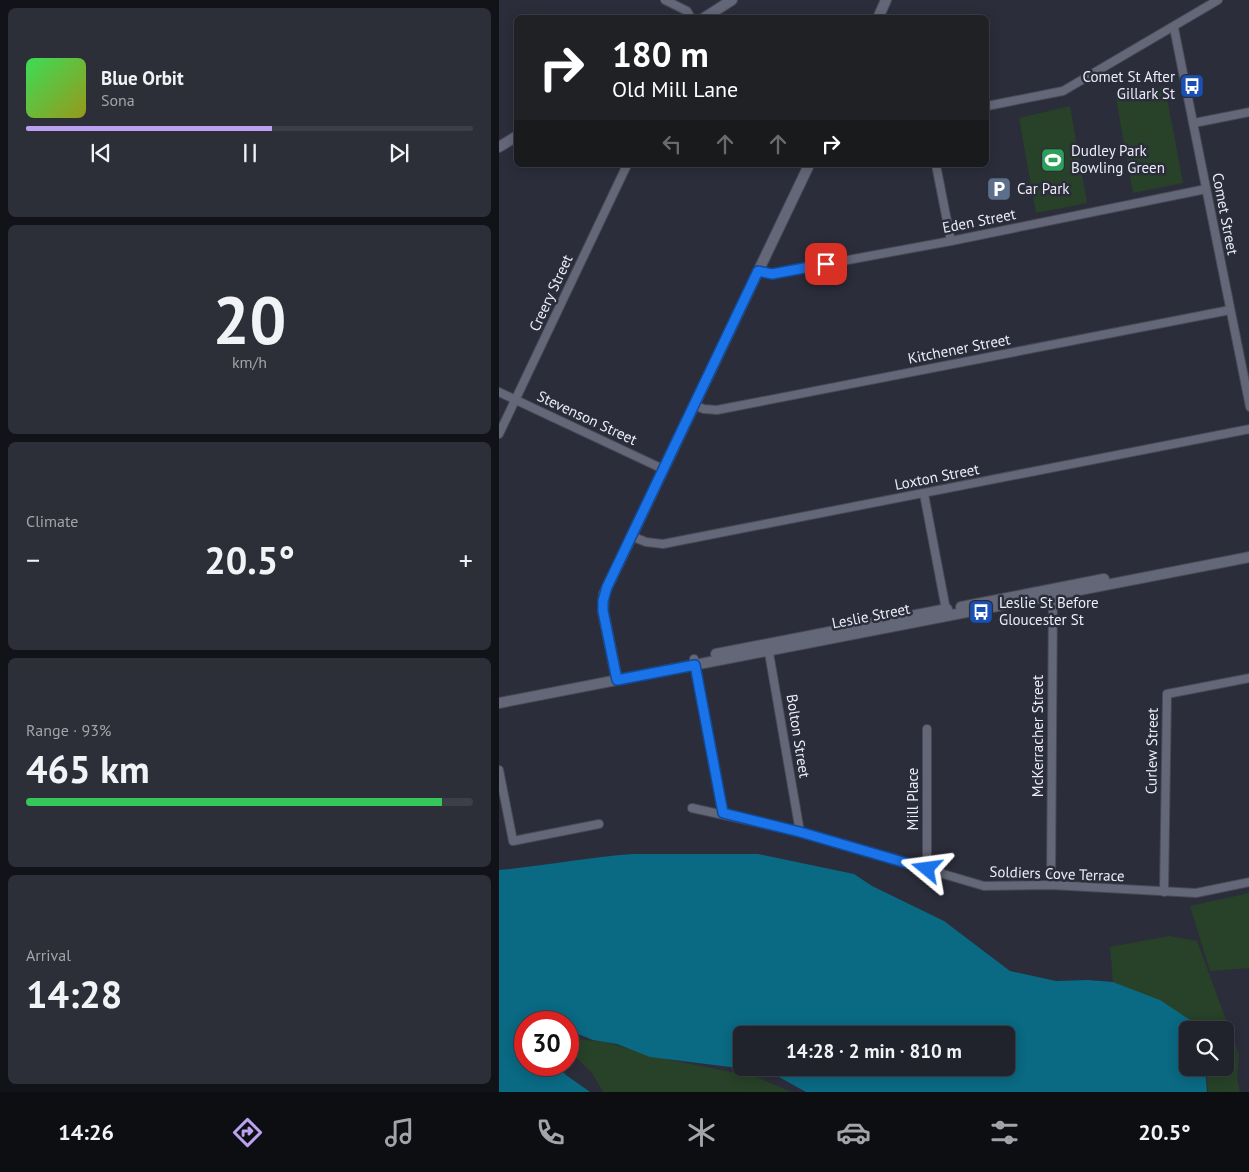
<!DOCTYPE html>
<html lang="en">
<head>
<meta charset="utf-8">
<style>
  :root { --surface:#20222c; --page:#2d2f38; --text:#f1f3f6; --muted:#a2a4a9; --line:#3d3f48; --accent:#bca0f2 }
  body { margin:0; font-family:"PT Sans",sans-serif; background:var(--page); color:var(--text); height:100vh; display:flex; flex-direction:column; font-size:19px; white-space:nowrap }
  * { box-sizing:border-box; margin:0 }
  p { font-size:16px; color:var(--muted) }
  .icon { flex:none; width:28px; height:28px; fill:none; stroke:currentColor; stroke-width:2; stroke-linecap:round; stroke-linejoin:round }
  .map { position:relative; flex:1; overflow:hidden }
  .panel { display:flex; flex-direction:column; gap:8px; padding:8px; background:#121318; width:499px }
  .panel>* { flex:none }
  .banner { position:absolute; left:15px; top:15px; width:475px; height:152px; border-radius:8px; box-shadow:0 2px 12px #0003,0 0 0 1px var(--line); background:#202124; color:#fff; overflow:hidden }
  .fabs { position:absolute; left:680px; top:1021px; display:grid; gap:10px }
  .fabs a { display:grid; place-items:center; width:55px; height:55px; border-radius:8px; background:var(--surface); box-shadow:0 2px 12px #0003,0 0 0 1px var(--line); font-size:25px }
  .speed { position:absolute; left:15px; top:1011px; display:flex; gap:10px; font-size:25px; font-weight:700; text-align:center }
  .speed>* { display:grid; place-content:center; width:65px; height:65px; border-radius:50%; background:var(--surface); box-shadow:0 2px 12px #0003,0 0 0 1px var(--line); line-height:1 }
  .speed .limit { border:8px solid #d22; background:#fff; color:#111 }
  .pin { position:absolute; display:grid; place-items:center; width:42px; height:42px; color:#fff; margin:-21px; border-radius:10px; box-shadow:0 2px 8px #0006 }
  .me { position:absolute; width:55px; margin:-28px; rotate:286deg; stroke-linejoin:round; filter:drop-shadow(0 0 4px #0008) }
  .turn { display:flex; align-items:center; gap:18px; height:105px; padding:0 15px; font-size:22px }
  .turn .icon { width:65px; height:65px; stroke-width:2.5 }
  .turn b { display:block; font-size:35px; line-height:42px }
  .lanes { display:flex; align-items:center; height:48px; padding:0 15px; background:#0003; justify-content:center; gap:25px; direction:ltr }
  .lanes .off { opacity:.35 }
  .big { font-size:38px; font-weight:700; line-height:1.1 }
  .panel .tile { flex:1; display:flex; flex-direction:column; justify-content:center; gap:8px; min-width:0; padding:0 18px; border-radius:8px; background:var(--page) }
  .panel .dial { align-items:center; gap:0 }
  .dial b { font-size:65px; line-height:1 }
  .song { display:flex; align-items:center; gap:15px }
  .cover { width:60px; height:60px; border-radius:8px; background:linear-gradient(135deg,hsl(130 70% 55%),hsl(60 70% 35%)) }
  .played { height:5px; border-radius:2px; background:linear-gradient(90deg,var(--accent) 55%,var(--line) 55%) }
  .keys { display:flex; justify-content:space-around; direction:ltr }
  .heat { display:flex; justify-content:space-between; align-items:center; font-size:28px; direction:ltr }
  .charge { height:8px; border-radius:4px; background:linear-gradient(90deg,#34c759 93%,var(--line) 0) }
  .trip { position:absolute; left:234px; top:1026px; width:282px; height:50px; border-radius:8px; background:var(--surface); box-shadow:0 2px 12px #0003,0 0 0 1px var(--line); font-weight:700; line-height:50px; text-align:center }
  .menu { display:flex; height:80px; justify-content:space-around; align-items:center; background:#0d0e12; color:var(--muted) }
  .menu .icon { width:35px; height:35px }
  .menu .selected { color:var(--accent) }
  .menu b { font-size:22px; color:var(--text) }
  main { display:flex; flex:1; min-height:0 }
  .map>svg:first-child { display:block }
  .green { fill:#274228 }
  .water { fill:#0a6983; fill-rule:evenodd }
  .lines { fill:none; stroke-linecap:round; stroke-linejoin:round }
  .minor-casing { stroke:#474955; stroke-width:10 }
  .tertiary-casing { stroke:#474955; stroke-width:12 }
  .minor { stroke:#646778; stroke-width:8 }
  .tertiary { stroke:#646778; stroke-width:10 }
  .route-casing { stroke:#114b97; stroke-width:12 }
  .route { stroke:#1a73e8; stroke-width:9 }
  .labels { text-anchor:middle; stroke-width:5; stroke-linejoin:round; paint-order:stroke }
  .poi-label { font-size:15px; fill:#eaecf6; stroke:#2b2d3b; text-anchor:start }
  .street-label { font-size:15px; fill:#eaecf6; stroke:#2b2d3b }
</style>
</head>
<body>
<main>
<section class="panel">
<div class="tile">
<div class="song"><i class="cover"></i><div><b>Blue Orbit</b><p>Sona</p></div></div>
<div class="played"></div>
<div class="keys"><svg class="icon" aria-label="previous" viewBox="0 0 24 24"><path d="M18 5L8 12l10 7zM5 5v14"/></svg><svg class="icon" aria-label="pause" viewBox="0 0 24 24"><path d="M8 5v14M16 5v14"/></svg><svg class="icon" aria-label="next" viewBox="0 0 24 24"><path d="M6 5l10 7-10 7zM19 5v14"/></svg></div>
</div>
<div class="tile dial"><b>20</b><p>km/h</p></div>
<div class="tile"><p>Climate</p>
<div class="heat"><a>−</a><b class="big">20.5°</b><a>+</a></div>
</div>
<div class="tile"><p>Range · 93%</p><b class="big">465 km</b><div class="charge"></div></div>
<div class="tile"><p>Arrival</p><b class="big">14:28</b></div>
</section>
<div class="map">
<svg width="751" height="1092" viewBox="0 0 751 1092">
  <rect width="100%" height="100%" fill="#2b2d3b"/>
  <g class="green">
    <path d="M 666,87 L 684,183 L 634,193 L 617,98 Z"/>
    <path d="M 571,106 L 588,203 L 537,213 L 520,118 Z"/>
    <path d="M 750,893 L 750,968 L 711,971 L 691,906 Z"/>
    <path d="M 670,936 L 698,941 L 740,1055 L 738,1079 L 741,1092 L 709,1092 L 707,1068 L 726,1068 L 726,1030 L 695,1030 L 652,997 L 614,982 L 611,947 Z"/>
    <path d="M 69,1038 L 106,1042 L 167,1059 L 257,1077 L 293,1092 L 104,1092 L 93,1073 L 69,1049 Z"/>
  </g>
  <path class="water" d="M 134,854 L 259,854 L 355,874 L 373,886 L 445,921 L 511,971 L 557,981 L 589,980 L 614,982 L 661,1000 L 691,1020 L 695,1030 L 689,1030 L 689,1068 L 706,1068 L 708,1092 L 307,1092 L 271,1072 L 151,1057 L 118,1044 L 94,1040 L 69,1030 L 69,1022 L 54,1022 L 44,1017 L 33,1022 L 26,1022 L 26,1065 L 57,1065 L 67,1075 L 91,1092 L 0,1092 L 0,870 C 45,866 89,857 134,854 ZM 242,1035 L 508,1035 L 508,1068 L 242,1068 Z"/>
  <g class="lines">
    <defs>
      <g id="minor">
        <path d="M 166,0 L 188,11 L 192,18"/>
        <path d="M 675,28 L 751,407"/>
        <path d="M 488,106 L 564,91 L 719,0"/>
        <path d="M 695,123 L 751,112"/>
        <path d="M 437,165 L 452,241"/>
        <path d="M 259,271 L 273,274 L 452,241 L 707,189"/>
        <path d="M 0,392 L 164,469"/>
        <path d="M 194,405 L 205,409 L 218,410 L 731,310"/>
        <path d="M 0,434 L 128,165"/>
        <path d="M 425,494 L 448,615"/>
        <path d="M 132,536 L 147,542 L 164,544 L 751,429"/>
        <path d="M 269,647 L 301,832"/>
        <path d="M 195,659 L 224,813"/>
        <path d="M 428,729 L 428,869"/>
        <path d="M 0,770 L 14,841 L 100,824"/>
        <path d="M 193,808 L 301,832 L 485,886 L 552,885 L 697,893 L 751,882"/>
        <path d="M 552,885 L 554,590"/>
        <path d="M 665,892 L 668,694 L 751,678"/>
      </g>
      <g id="tertiary">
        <path d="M 205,18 L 233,0"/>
        <path d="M 379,18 L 387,0"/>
        <path d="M 0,147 L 18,136"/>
        <path d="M 462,607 L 605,579"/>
        <path d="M 217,654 L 448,609"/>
        <path d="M 118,680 L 104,611 L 105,594 L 310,165"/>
        <path d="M 0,703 L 751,557"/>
      </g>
    </defs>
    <use href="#minor" class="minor-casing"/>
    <use href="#tertiary" class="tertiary-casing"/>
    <use href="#minor" class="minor"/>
    <use href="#tertiary" class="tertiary"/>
  </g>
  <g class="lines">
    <defs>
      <path id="route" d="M 327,264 L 273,274 L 259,271 L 108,587 L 104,601 L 104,611 L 118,680 L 196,665 L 224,813 L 301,832 L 428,869"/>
    </defs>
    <use href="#route" class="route-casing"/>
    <use href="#route" class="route"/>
  </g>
  <defs>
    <symbol id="bus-square" viewBox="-11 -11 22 22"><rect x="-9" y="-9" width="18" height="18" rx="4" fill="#1a4fb4" stroke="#2b2d3b"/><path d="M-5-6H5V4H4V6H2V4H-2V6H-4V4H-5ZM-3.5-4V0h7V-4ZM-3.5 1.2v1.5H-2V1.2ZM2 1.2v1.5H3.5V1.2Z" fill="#fff"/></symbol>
    <symbol id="stadium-square" viewBox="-11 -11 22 22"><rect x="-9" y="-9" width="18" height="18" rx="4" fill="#2e9e5b" stroke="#2b2d3b"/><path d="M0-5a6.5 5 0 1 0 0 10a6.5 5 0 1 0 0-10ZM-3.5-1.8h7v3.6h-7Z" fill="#fff"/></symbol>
    <symbol id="parking-square" viewBox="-11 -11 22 22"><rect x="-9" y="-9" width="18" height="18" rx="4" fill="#5c6f8a" stroke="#2b2d3b"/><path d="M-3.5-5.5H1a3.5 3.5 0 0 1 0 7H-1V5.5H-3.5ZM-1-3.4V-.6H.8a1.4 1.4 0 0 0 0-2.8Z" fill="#fff"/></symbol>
  </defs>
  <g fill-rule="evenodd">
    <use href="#bus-square" x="679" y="72" width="28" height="28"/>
    <use href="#stadium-square" x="540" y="146" width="28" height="28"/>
    <use href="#parking-square" x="486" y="175" width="28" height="28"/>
    <use href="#bus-square" x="468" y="598" width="28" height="28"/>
  </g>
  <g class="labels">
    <g class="poi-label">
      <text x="676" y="82" text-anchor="end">Comet St After<tspan x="676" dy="17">Gillark St</tspan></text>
      <text x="572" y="156">Dudley Park<tspan x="572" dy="17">Bowling Green</tspan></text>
      <text x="518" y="194">Car Park</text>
      <text x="500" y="608">Leslie St Before<tspan x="500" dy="17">Gloucester St</tspan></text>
    </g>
    <g class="street-label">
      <text transform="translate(726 214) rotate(79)" y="5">Comet Street</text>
      <text transform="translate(480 221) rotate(-11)" y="5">Eden Street</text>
      <text transform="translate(52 293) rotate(-65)" y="5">Creery Street</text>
      <text transform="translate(460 349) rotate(-11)" y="5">Kitchener Street</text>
      <text transform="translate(88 418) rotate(25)" y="5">Stevenson Street</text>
      <text transform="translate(438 477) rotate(-11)" y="5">Loxton Street</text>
      <text transform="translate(372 616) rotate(-11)" y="5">Leslie Street</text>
      <text transform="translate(299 736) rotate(81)" y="5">Bolton Street</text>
      <text transform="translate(539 736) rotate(-90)" y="5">McKerracher Street</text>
      <text transform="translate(653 751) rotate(-89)" y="5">Curlew Street</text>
      <text transform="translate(414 799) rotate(-90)" y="5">Mill Place</text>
      <text transform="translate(558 874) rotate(2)" y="5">Soldiers Cove Terrace</text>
    </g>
  </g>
</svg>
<div class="fabs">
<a><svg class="icon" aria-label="search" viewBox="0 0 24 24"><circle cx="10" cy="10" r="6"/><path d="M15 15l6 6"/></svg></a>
</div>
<div class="speed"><div class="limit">30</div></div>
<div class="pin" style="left:327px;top:264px;background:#d93025"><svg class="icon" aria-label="arrive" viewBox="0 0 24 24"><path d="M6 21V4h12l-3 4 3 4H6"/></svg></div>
<svg class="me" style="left:428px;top:869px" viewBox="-20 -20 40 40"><path d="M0-17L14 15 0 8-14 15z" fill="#1a73e8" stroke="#fff" stroke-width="4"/></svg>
<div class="trip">14:28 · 2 min · 810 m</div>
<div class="banner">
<div class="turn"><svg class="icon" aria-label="right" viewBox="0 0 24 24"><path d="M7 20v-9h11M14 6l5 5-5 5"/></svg><div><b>180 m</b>Old Mill Lane</div></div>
<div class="lanes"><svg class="icon off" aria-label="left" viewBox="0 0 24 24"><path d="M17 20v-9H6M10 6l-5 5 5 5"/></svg><svg class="icon off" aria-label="ahead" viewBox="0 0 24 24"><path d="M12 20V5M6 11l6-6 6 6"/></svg><svg class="icon off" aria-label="ahead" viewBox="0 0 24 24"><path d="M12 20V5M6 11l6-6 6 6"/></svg><svg class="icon" aria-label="right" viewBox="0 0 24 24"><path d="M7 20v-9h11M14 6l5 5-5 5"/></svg></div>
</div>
</div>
</main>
<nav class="menu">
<b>14:26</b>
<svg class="icon selected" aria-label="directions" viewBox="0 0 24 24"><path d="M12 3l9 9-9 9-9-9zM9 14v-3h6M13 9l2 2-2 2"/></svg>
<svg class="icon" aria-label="music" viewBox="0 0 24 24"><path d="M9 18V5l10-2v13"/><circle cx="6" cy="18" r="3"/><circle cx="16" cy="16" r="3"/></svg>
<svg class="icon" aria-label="phone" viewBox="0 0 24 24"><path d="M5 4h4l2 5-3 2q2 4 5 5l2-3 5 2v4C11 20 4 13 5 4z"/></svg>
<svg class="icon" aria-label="climate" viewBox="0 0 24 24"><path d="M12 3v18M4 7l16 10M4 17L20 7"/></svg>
<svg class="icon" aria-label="car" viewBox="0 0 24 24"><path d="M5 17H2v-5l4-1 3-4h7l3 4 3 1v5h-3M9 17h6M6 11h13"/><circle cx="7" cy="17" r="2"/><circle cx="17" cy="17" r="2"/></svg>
<svg class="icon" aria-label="filters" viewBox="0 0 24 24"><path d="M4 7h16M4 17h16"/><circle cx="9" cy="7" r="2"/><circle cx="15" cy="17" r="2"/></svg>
<b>20.5°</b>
</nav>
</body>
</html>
